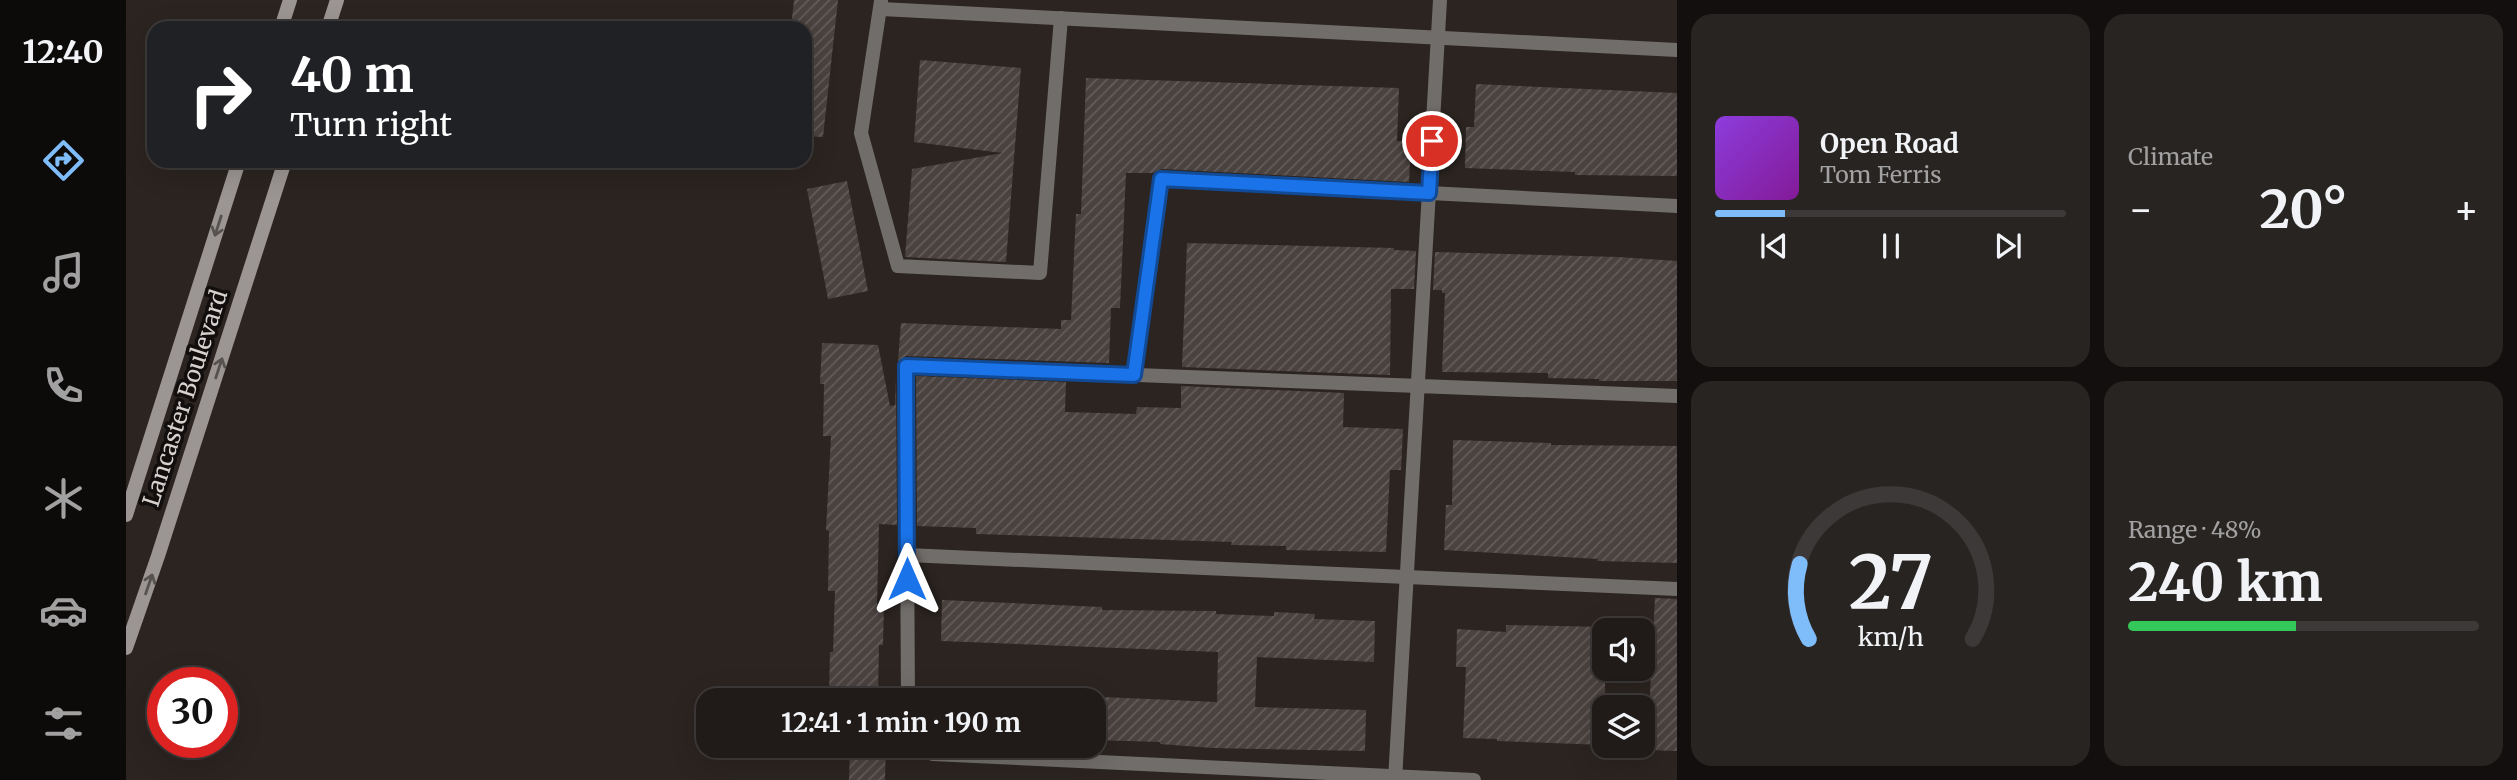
<!DOCTYPE html>
<html lang="en">
<head>
<meta charset="utf-8">
<style>
  :root { --surface:#201b19; --page:#282422; --text:#f1f3f6; --muted:#a2a1a2; --line:#3d3938; --accent:#7fbdfa }
  body { margin:0; font-family:Merriweather,serif; background:var(--page); color:var(--text); height:100vh; display:flex; flex-direction:column; font-size:26px; white-space:nowrap }
  * { box-sizing:border-box; margin:0 }
  p { font-size:23px; color:var(--muted) }
  .icon { flex:none; width:38px; height:38px; fill:none; stroke:currentColor; stroke-width:2; stroke-linecap:round; stroke-linejoin:round }
  .map { position:relative; flex:1; overflow:hidden }
  .drawer { display:flex; flex-direction:column; gap:14px; padding:14px; background:#120f0e; width:840px }
  .drawer>* { flex:none }
  .guide { position:absolute; left:21px; top:21px; width:665px; height:147px; border-radius:21px; box-shadow:0 7px 28px #0002,0 0 0 2px var(--line); background:#202124; color:#fff; overflow:hidden }
  .controls { position:absolute; left:1466px; top:618px; display:grid; gap:14px }
  .controls a { display:grid; place-items:center; width:63px; height:63px; border-radius:14px; background:var(--surface); box-shadow:0 7px 28px #0002,0 0 0 2px var(--line); font-size:35px }
  .speed { position:absolute; left:21px; top:667px; display:flex; gap:14px; font-size:35px; font-weight:700; text-align:center }
  .speed>* { display:grid; place-content:center; width:91px; height:91px; border-radius:50%; background:var(--surface); box-shadow:0 7px 28px #0002,0 0 0 2px var(--line); line-height:1 }
  .speed .limit { border:10px solid #d22; background:#fff; color:#111 }
  .pin { position:absolute; display:grid; place-items:center; width:60px; height:60px; color:#fff; margin:-30px; border:4px solid #fff; border-radius:50%; box-shadow:0 2px 7px #0007 }
  .me { position:absolute; width:77px; margin:-38px; rotate:0deg; stroke-linejoin:round; filter:drop-shadow(0 0 5px #0008) }
  .turn { display:flex; align-items:center; gap:24px; height:147px; padding:0 28px; font-size:32px }
  .turn .icon { width:91px; height:91px; stroke-width:2.5 }
  .turn b { display:block; font-size:49px; line-height:60px }
  .big { font-size:52px; font-weight:700; line-height:1.1 }
  .drawer .widget { flex:1; display:flex; flex-direction:column; justify-content:center; gap:10px; min-width:0; padding:0 24px; border-radius:21px; background:var(--page) }
  .drawer .dial { align-items:center; gap:0 }
  .dial svg { height:182px; overflow:visible; fill:none; stroke:var(--line); stroke-width:7; stroke-linecap:round; text-anchor:middle }
  .dial text { fill:var(--text); stroke:none }
  .song { display:flex; align-items:center; gap:21px }
  .cover { width:84px; height:84px; border-radius:10px; background:linear-gradient(135deg,hsl(270 70% 55%),hsl(290 70% 35%)) }
  .played { height:7px; border-radius:4px; background:linear-gradient(90deg,var(--accent) 20%,var(--line) 20%) }
  .keys { display:flex; justify-content:space-around; direction:ltr }
  .heat { display:flex; justify-content:space-between; align-items:center; font-size:38px; direction:ltr }
  .charge { height:10px; border-radius:5px; background:linear-gradient(90deg,#34c759 48%,var(--line) 0) }
  .drawer .tiles { flex:1; display:grid; gap:14px; grid-template-columns:repeat(2,1fr) }
  .trip { position:absolute; left:570px; top:688px; width:410px; height:70px; border-radius:21px; background:var(--surface); box-shadow:0 7px 28px #0002,0 0 0 2px var(--line); font-weight:700; line-height:70px; text-align:center }
  main { display:flex; flex:1; min-height:0 }
  .tab-bar { display:flex; flex-direction:column; width:126px; justify-content:space-around; align-items:center; background:#0d0b0a; color:var(--muted) }
  .tab-bar .icon { width:49px; height:49px }
  .tab-bar .selected { color:var(--accent) }
  .tab-bar b { font-size:32px; color:var(--text) }
  .map>svg:first-child { display:block }
  .building { fill:url(#building-hatch) }
  .lines { fill:none; stroke-linecap:round; stroke-linejoin:round }
  .street { stroke:#716d6b; stroke-width:14 }
  .secondary { stroke:#9b9593; stroke-width:14 }
  .oneway { stroke:#565250 }
  .route-casing { stroke:#114b97; stroke-width:18 }
  .route { stroke:#1a73e8; stroke-width:12 }
  .labels { text-anchor:middle; stroke-width:7; stroke-linejoin:round; paint-order:stroke }
  .street-label { font-size:23px; fill:#d7d2d0; stroke:#110e0d }
</style>
</head>
<body>
<main>
<nav class="tab-bar">
<b>12:40</b>
<svg class="icon selected" aria-label="directions" viewBox="0 0 24 24"><path d="M12 3l9 9-9 9-9-9zM9 14v-3h6M13 9l2 2-2 2"/></svg>
<svg class="icon" aria-label="music" viewBox="0 0 24 24"><path d="M9 18V5l10-2v13"/><circle cx="6" cy="18" r="3"/><circle cx="16" cy="16" r="3"/></svg>
<svg class="icon" aria-label="phone" viewBox="0 0 24 24"><path d="M5 4h4l2 5-3 2q2 4 5 5l2-3 5 2v4C11 20 4 13 5 4z"/></svg>
<svg class="icon" aria-label="climate" viewBox="0 0 24 24"><path d="M12 3v18M4 7l16 10M4 17L20 7"/></svg>
<svg class="icon" aria-label="car" viewBox="0 0 24 24"><path d="M5 17H2v-5l4-1 3-4h7l3 4 3 1v5h-3M9 17h6M6 11h13"/><circle cx="7" cy="17" r="2"/><circle cx="17" cy="17" r="2"/></svg>
<svg class="icon" aria-label="filters" viewBox="0 0 24 24"><path d="M4 7h16M4 17h16"/><circle cx="9" cy="7" r="2"/><circle cx="15" cy="17" r="2"/></svg>
</nav>
<div class="map">
<svg width="1551" height="780" viewBox="0 0 1551 780">
  <defs>
    <pattern id="building-hatch" width="6" height="6" patternUnits="userSpaceOnUse" patternTransform="scale(1.75)"><rect width="6" height="6" fill="#4a423f"/><path d="M-1 1l2-2M0 6l6-6M5 7l2-2" fill="none" stroke="#635c5a"/></pattern>
  </defs>
  <rect width="100%" height="100%" fill="#2b2421"/>
  <g class="building">
    <path d="M 668,0 L 712,0 L 697,137 L 679,136 L 679,28 L 665,28 Z"/>
    <path d="M 794,60 L 895,68 L 880,262 L 779,257 L 786,169 L 877,153 L 788,142 Z"/>
    <path d="M 960,78 L 1273,88 L 1271,141 L 1285,141 L 1283,182 L 1036,169 L 1027,173 L 1000,173 L 994,308 L 985,308 L 983,363 L 780,356 L 772,361 L 775,323 L 935,329 L 935,320 L 945,320 L 950,214 L 955,214 Z"/>
    <path d="M 1350,84 L 1551,93 L 1551,176 L 1449,175 L 1449,172 L 1339,168 L 1340,127 L 1348,127 Z"/>
    <path d="M 721,181 L 742,291 L 702,299 L 681,189 Z"/>
    <path d="M 1061,243 L 1268,248 L 1268,250 L 1290,251 L 1288,289 L 1265,289 L 1264,375 L 1056,367 Z"/>
    <path d="M 1309,252 L 1492,257 L 1551,261 L 1551,381 L 1473,381 L 1473,379 L 1422,378 L 1422,373 L 1316,372 L 1319,293 L 1316,293 L 1316,290 L 1307,290 Z"/>
    <path d="M 696,343 L 752,345 L 764,406 L 769,405 L 770,379 L 771,525 L 753,524 L 751,604 L 758,604 L 757,645 L 753,645 L 752,695 L 703,693 L 704,652 L 707,652 L 709,591 L 702,591 L 703,531 L 700,530 L 705,436 L 697,436 L 698,384 L 694,384 Z"/>
    <path d="M 790,376 L 940,382 L 939,412 L 1010,414 L 1011,407 L 1055,408 L 1055,386 L 1218,393 L 1217,427 L 1277,429 L 1275,470 L 1264,470 L 1260,552 L 1160,550 L 1160,546 L 1105,545 L 1106,542 L 850,534 L 850,528 L 791,526 Z"/>
    <path d="M 1327,440 L 1425,443 L 1425,445 L 1551,446 L 1551,563 L 1471,561 L 1472,559 L 1318,550 L 1320,505 L 1326,505 Z"/>
    <path d="M 1529,598 L 1551,599 L 1551,751 L 1521,750 Z"/>
    <path d="M 816,600 L 976,607 L 976,610 L 1090,611 L 1090,614 L 1148,616 L 1148,612 L 1189,614 L 1188,619 L 1249,621 L 1248,662 L 1131,657 L 1129,707 L 1240,710 L 1239,751 L 1086,748 L 1034,744 L 1034,742 L 968,740 L 968,699 L 976,699 L 976,697 L 1091,702 L 1092,652 L 815,641 Z"/>
    <path d="M 1380,625 L 1479,627 L 1479,745 L 1371,741 L 1371,739 L 1337,738 L 1340,667 L 1330,667 L 1331,629 L 1380,632 Z"/>
    <path d="M 724,746 L 760,746 L 759,780 L 723,780 Z"/>
  </g>
  <g class="lines">
    <g class="street">
      <path d="M 755,1 L 735,133 L 772,266 L 914,273 L 935,18"/>
      <path d="M 755,9 L 1551,50"/>
      <path d="M 1008,375 L 1035,179 L 1551,206"/>
      <path d="M 781,555 L 1551,589"/>
      <path d="M 782,700 L 780,366 L 1551,396"/>
      <path d="M 803,746 L 807,754 L 1348,780"/>
      <path d="M 1269,780 L 1314,0"/>
    </g>
    <g class="secondary">
      <path d="M 155,28 L 164,0"/>
      <path d="M 202,28 L 211,0"/>
      <path d="M 0,515 L 113,161"/>
      <path d="M 0,648 L 32,556 L 159,161"/>
    </g>
  </g>
  <defs><path id="oneway-shaft" d="M-6 0H5M1.5-3L5.5 0L1.5 3" fill="none" stroke-width="1.6" stroke-linecap="round" stroke-linejoin="round" transform="scale(1.75)"/></defs>
  <g class="oneway">
    <use href="#oneway-shaft" transform="translate(92 226) rotate(108)"/>
    <use href="#oneway-shaft" transform="translate(93 368) rotate(-72)"/>
    <use href="#oneway-shaft" transform="translate(23 584) rotate(-71)"/>
  </g>
  <g class="lines">
    <defs>
      <path id="route" d="M 781,579 L 780,366 L 1008,375 L 1035,179 L 1303,193 L 1306,141"/>
    </defs>
    <use href="#route" class="route-casing"/>
    <use href="#route" class="route"/>
  </g>
  <g class="labels">
    <g class="street-label">
      <text transform="translate(59 398) rotate(-72)" y="8">Lancaster Boulevard</text>
    </g>
  </g>
</svg>
<div class="controls">
<a><svg class="icon" aria-label="sound" viewBox="0 0 24 24"><path d="M4 9h4l5-4v14l-5-4H4zM17 9q2 3 0 6"/></svg></a>
<a><svg class="icon" aria-label="layers" viewBox="0 0 24 24"><path d="M12 4l9 5-9 5-9-5zM3 14l9 5 9-5"/></svg></a>
</div>
<div class="speed"><div class="limit">30</div></div>
<div class="pin" style="left:1306px;top:141px;background:#d93025"><svg class="icon" aria-label="arrive" viewBox="0 0 24 24"><path d="M6 21V4h12l-3 4 3 4H6"/></svg></div>
<svg class="me" style="left:781px;top:579px" viewBox="-20 -20 40 40"><path d="M0-17L14 15 0 8-14 15z" fill="#1a73e8" stroke="#fff" stroke-width="4"/></svg>
<div class="trip">12:41 · 1 min · 190 m</div>
<div class="guide">
<div class="turn"><svg class="icon" aria-label="right" viewBox="0 0 24 24"><path d="M7 20v-9h11M14 6l5 5-5 5"/></svg><div><b>40 m</b>Turn right</div></div>
</div>
</div>
<section class="drawer">
<div class="tiles">
<div class="widget">
<div class="song"><i class="cover"></i><div><b>Open Road</b><p>Tom Ferris</p></div></div>
<div class="played"></div>
<div class="keys"><svg class="icon" aria-label="previous" viewBox="0 0 24 24"><path d="M18 5L8 12l10 7zM5 5v14"/></svg><svg class="icon" aria-label="pause" viewBox="0 0 24 24"><path d="M8 5v14M16 5v14"/></svg><svg class="icon" aria-label="next" viewBox="0 0 24 24"><path d="M6 5l10 7-10 7zM19 5v14"/></svg></div>
</div>
<div class="widget"><p>Climate</p>
<div class="heat"><a>−</a><b class="big">20°</b><a>+</a></div>
</div>
<div class="widget dial"><svg viewBox="0 0 100 80">
<path d="M14 69A42 42 0 1 1 86 69"/>
<path d="M14 69A42 42 0 0 1 10 36" stroke="#7fbdfa"/>
<text x="50" y="56" font-size="32" font-weight="700">27</text>
<text x="50" y="72" font-size="11">km/h</text>
</svg></div>
<div class="widget"><p>Range · 48%</p><b class="big">240 km</b><div class="charge"></div></div>
</div>
</section>
</main>
</body>
</html>
